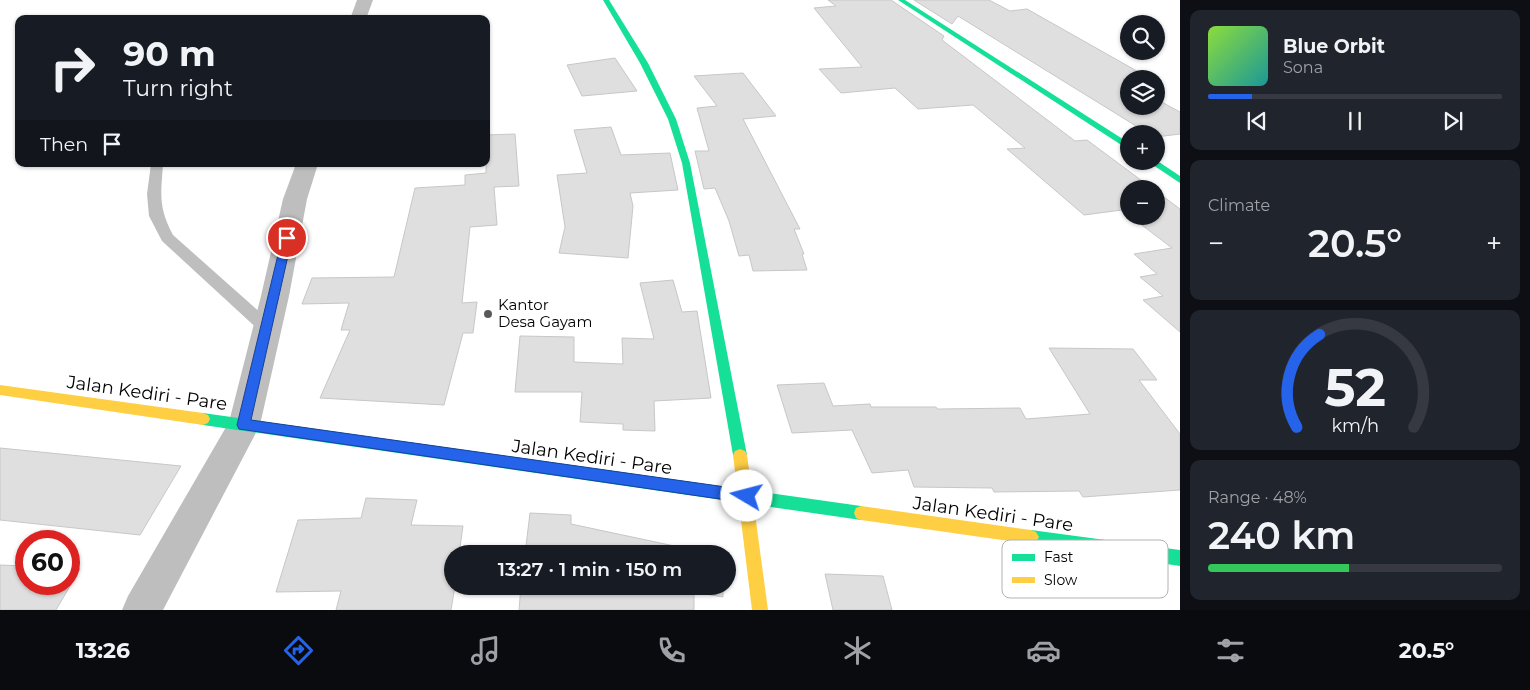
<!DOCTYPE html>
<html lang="en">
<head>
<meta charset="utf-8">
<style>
  :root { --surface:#171b24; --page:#20242c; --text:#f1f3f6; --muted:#9ea1a6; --line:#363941; --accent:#2563eb }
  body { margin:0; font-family:Montserrat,sans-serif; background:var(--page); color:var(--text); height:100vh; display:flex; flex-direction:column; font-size:19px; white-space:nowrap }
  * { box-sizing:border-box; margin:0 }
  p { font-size:16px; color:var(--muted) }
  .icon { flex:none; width:28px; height:28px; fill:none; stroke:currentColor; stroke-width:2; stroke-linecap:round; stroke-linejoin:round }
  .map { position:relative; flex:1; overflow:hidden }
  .details { display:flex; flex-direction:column; gap:10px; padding:10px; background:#0d0f14; width:350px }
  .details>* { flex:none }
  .hud { position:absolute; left:15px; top:15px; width:475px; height:152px; border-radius:10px; box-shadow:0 1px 4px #0004; background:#171b24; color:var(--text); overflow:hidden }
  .controls { position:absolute; left:1120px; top:15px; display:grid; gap:10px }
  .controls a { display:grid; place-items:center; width:45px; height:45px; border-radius:50%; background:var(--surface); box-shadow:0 1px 4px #0004; font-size:25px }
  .speed { position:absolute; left:15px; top:530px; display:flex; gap:10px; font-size:25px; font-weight:700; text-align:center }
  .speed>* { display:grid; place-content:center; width:65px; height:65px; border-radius:50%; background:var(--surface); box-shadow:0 1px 4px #0004; line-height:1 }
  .speed .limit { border:8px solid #d22; background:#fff; color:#111 }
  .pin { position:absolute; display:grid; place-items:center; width:42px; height:42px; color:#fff; margin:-21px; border:2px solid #fff; border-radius:50%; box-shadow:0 1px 5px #0007 }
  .me { position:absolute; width:55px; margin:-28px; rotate:278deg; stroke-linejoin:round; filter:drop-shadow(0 0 4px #0008) }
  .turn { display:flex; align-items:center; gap:18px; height:105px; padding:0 25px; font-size:22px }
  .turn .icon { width:65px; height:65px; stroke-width:2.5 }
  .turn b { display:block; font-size:35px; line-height:42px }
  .then { display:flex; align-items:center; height:48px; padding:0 25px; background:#0003; gap:10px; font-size:19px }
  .big { font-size:38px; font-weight:600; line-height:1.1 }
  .details .widget { flex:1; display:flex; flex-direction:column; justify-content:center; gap:8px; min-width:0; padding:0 18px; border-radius:10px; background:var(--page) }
  .details .dial { align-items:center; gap:0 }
  .dial svg { height:130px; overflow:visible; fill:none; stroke:var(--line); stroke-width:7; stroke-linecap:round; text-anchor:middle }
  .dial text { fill:var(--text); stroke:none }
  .song { display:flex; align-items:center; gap:15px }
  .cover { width:60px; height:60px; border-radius:8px; background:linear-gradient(135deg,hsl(90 70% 55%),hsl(180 70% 35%)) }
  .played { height:5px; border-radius:2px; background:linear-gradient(90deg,var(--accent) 15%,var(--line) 15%) }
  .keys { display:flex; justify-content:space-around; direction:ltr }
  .heat { display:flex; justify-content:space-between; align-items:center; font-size:28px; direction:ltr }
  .charge { height:8px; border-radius:4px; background:linear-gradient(90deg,#34c759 48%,var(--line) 0) }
  .trip { position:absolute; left:444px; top:545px; width:292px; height:50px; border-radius:25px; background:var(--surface); box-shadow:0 1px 4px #0004; font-weight:600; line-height:50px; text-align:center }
  .dock { display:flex; height:80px; justify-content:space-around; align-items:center; background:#090b0e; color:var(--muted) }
  .dock .icon { width:35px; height:35px }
  .dock .current { color:var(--accent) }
  .dock b { font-size:22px; color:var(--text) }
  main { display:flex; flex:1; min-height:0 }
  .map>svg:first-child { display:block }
  .building { fill:#dfdfdf; stroke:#c7c7c7 }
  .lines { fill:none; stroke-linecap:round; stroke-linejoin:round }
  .lane { fill:#bebebe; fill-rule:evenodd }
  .street { fill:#bebebe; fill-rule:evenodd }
  .fast { fill:#16e098; fill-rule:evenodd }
  .slow { fill:#ffcf43; fill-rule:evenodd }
  .route { fill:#2563eb; stroke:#184099 }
  .poi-dot { fill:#595959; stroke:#fff; stroke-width:2 }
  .labels { text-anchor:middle; stroke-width:4.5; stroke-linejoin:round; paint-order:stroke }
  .poi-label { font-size:15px; fill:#000; stroke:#fff; text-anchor:start }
  .near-street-label { font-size:18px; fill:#000; stroke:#fff }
  .key { fill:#fff; stroke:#b2b2b2; stroke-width:1 }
  .key-label { font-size:14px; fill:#000 }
</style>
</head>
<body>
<main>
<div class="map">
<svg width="1180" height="610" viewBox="0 0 1180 610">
  <rect width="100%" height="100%" fill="#fff"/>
  <g class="building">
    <path d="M 828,0 L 891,0 L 944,36 L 942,40 L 1075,141 L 1087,140 L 1153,189 L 1129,189 L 1129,215 L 1122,210 L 1084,215 L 1007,149 L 1025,148 L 973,105 L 918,109 L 895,88 L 841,93 L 819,69 L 862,67 L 814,8 L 836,6 Z"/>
    <path d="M 914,0 L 989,0 L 1010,11 L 1027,9 L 1151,79 L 1123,79 L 1129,82 L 1129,106 L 1156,106 L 1156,99 L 1180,112 L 1180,134 L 1156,137 L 1156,134 L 1149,134 L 958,16 L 952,24 Z"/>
    <path d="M 615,58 L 637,91 L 582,96 L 567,65 Z"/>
    <path d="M 743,73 L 776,116 L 743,119 L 800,229 L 794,229 L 804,254 L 802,254 L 807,270 L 753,271 L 749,255 L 739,256 L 729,221 L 715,188 L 704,189 L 695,151 L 709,151 L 697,108 L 717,106 L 694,76 Z"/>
    <path d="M 611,127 L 621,155 L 670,153 L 678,190 L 630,193 L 633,206 L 628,258 L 559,253 L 565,227 L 557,175 L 587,173 L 574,130 Z"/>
    <path d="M 515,134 L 519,186 L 494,187 L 497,225 L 470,227 L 462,303 L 477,302 L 473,333 L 463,333 L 444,405 L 320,398 L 350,330 L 341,330 L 349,303 L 302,304 L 312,278 L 394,277 L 415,188 L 465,185 L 465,175 L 486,173 L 486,135 Z"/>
    <path d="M 1156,191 L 1180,209 L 1180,332 L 1143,300 L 1163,296 L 1140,277 L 1157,274 L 1134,254 L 1172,248 L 1130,216 L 1156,216 Z"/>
    <path d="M 673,280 L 682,312 L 697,311 L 711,398 L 654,401 L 655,431 L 623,430 L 623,424 L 580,422 L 582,392 L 515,392 L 520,336 L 574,337 L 574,362 L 623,364 L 622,338 L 654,339 L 640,283 Z"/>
    <path d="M 1049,348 L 1133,349 L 1157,380 L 1139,380 L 1180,434 L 1180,490 L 1083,497 L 1079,491 L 994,492 L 992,488 L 914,487 L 908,470 L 872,473 L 852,430 L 792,433 L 777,385 L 824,383 L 833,406 L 870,404 L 871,407 L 936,407 L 937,409 L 1020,408 L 1026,419 L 1090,414 Z"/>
    <path d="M 0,448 L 181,466 L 140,535 L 0,520 Z"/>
    <path d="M 366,498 L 417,500 L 411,525 L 463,526 L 459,554 L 452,554 L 452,586 L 455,586 L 451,610 L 336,610 L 341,591 L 276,592 L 298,520 L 361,518 Z"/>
    <path d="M 530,513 L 571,515 L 571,524 L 712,554 L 525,554 Z"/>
    <path d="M 0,565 L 26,566 L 26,584 L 69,584 L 69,568 L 80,569 L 56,610 L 0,610 Z"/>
    <path d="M 825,574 L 883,576 L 892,610 L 833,610 Z"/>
    <path d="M 521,586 L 723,586 L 723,597 L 694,592 L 694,610 L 519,610 Z"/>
  </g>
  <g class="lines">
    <path class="lane" d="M 151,164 L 163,164 C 161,195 158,207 173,235 L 273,324 L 275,328 L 273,332 L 267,334 L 261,332 L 162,241 L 149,216 L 147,194 Z"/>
    <g class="street">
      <path d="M 357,0 L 373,0 L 366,19 L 350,19 Z"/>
      <path d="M 296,164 L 318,164 L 307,199 L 289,296 L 260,425 L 163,610 L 122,610 L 128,596 L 229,422 L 261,296 L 283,199 Z"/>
    </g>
    <g class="fast">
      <path d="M 603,0 L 609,0 L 648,63 L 676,119 L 690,163 L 747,455 L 745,459 L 740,461 L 735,459 L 733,455 L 682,163 L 668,119 L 640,63 Z"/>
      <path d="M 898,0 L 905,0 L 1129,143 L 1129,150 Z"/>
      <path d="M 1156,160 L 1180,176 L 1180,183 L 1147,161 Z"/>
      <path d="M 203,413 L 861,506 L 866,508 L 868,513 L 866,518 L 861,520 L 203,425 L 198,423 L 196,419 L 198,415 Z"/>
      <path d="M 1031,530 L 1180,550 L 1180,566 L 1031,544 L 1026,542 L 1023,537 L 1026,532 Z"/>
    </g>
    <g class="slow">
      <path d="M 0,385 L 203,413 L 208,415 L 210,419 L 208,423 L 203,425 L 0,395 Z"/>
      <path d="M 740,449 L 745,451 L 747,455 L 768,610 L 752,610 L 733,455 L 735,451 Z"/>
      <path d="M 861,506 L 1031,530 L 1036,532 L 1039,537 L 1036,542 L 1031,544 L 861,520 L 856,518 L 854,513 L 856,508 Z"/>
    </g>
  </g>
  <path class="route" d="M 287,234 L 292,238 L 251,420 L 747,490 L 752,492 L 754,496 L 752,501 L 747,503 L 239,429 L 237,425 L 282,238 Z"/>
  <circle class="poi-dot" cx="488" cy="314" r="5"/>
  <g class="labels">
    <g class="poi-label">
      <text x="498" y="310">Kantor<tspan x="498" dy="17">Desa Gayam</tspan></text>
    </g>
    <g class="near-street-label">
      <text transform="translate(147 393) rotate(8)" y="6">Jalan Kediri - Pare</text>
      <text transform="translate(592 457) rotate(8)" y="6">Jalan Kediri - Pare</text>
      <text transform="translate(993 514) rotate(8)" y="6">Jalan Kediri - Pare</text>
    </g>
  </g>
  <rect x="1002" y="540" width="166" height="58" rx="8" class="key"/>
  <rect x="1012" y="554" width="23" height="7" fill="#16e098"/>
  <rect x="1012" y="577" width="23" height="6" fill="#ffcf43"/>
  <g class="key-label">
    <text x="1044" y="562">Fast</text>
    <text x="1044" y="585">Slow</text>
  </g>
</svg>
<div class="controls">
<a><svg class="icon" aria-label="search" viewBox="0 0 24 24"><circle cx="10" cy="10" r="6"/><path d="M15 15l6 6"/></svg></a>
<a><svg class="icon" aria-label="layers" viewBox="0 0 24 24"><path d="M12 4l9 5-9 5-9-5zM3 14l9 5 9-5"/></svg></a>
<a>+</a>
<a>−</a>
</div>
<div class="speed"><div class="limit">60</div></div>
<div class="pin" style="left:287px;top:238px;background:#d93025"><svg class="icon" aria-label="arrive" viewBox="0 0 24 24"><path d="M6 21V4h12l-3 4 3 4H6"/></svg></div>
<svg class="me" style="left:747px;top:496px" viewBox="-20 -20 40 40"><circle r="19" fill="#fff"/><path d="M0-13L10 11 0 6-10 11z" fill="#2563eb"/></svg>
<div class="trip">13:27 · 1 min · 150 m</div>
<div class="hud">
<div class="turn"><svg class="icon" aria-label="right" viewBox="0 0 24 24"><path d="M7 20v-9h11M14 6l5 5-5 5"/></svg><div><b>90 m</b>Turn right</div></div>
<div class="then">Then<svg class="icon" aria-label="arrive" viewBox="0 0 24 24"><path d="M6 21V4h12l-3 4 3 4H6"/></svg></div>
</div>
</div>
<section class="details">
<div class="widget">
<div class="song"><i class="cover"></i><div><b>Blue Orbit</b><p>Sona</p></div></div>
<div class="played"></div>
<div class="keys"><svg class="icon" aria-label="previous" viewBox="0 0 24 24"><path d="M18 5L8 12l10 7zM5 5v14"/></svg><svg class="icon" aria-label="pause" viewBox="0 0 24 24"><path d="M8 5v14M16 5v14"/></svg><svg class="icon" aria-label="next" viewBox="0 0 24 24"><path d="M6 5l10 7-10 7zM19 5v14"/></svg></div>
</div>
<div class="widget"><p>Climate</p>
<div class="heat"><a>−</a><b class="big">20.5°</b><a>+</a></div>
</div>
<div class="widget dial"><svg viewBox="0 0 100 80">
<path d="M14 69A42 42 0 1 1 86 69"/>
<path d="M14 69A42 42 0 0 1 28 12" stroke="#2563eb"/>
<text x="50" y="56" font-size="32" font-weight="700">52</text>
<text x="50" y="72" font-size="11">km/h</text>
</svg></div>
<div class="widget"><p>Range · 48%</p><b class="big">240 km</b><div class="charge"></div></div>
</section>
</main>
<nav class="dock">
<b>13:26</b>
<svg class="icon current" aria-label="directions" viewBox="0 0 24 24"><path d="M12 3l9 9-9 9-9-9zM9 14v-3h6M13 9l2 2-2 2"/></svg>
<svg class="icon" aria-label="music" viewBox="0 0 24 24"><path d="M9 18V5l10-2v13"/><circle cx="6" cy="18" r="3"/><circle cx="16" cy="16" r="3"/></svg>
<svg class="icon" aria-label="phone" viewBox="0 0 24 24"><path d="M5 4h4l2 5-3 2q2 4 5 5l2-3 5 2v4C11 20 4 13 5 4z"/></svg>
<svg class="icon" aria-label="climate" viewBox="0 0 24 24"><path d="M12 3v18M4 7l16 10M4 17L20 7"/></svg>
<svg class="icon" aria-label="car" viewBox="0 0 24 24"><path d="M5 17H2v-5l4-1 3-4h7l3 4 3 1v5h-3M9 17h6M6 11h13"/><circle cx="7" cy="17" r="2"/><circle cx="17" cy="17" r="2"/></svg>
<svg class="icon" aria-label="filters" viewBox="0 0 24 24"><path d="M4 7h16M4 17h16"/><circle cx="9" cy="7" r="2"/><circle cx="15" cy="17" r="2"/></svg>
<b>20.5°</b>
</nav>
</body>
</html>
